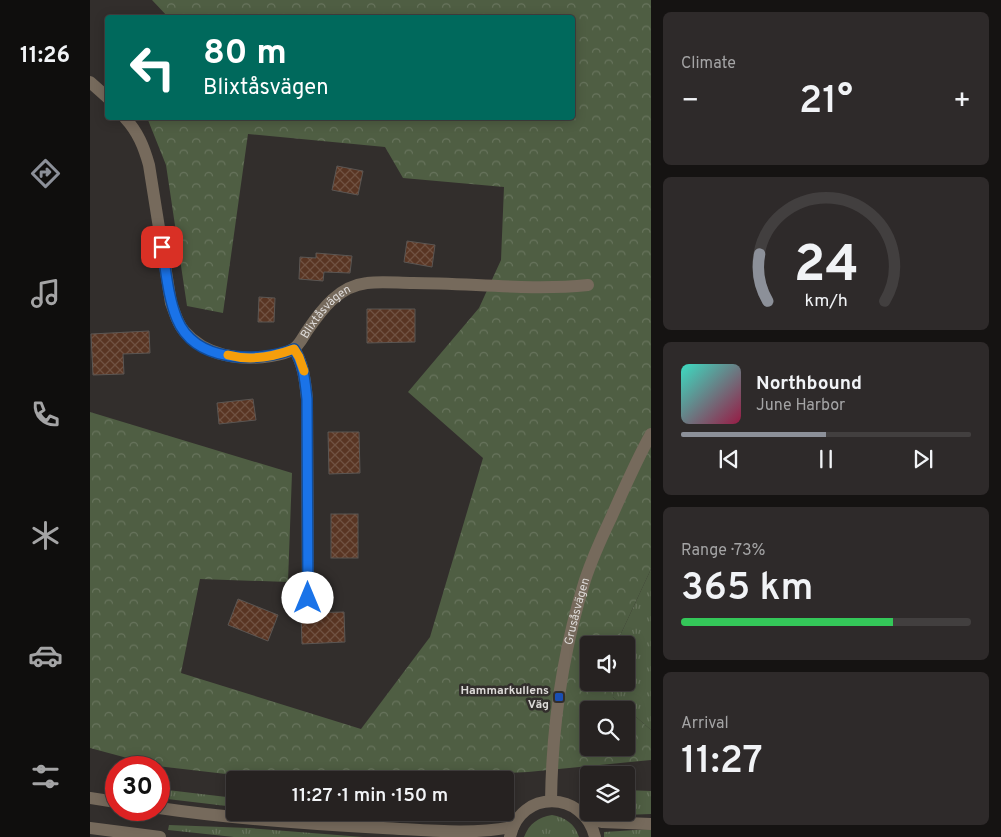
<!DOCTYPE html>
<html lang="en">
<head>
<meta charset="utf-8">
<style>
  :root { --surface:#262221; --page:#2e2a2a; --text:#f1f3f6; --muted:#a4a4a5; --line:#423f3f; --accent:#8c9099 }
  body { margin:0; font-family:Overpass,sans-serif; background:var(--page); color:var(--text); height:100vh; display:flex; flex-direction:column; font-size:19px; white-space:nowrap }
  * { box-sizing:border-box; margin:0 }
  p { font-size:16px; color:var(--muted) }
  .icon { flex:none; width:28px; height:28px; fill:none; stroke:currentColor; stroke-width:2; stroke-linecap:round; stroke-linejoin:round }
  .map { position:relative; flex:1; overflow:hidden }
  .drawer { display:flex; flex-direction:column; gap:12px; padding:12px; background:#151312; width:350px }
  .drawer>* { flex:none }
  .top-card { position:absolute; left:15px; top:15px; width:470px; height:105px; border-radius:5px; box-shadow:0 2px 12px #0003,0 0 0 1px var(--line); background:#00695c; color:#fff; overflow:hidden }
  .buttons { position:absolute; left:490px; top:636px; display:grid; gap:10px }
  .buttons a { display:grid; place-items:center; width:55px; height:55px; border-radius:5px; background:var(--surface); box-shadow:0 2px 12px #0003,0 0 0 1px var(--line); font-size:25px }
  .speed { position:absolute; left:15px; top:756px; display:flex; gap:10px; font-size:25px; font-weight:700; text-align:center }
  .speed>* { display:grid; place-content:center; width:65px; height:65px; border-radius:50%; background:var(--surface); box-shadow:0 2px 12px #0003,0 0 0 1px var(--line); line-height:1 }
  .speed .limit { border:8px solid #d22; background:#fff; color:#111 }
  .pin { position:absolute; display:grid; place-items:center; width:42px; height:42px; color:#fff; margin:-21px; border-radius:10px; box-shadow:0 2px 8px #0006 }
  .me { position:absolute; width:55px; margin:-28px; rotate:0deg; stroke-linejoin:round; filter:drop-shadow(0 0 4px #0008) }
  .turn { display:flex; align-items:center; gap:18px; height:105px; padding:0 15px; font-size:22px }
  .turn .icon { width:65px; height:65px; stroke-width:2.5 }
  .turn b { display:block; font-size:35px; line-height:42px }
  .big { font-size:38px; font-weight:600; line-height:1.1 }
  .drawer .widget { flex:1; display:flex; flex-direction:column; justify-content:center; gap:8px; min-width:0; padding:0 18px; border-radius:8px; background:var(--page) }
  .drawer .dial { align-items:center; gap:0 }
  .dial svg { height:130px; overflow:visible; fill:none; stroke:var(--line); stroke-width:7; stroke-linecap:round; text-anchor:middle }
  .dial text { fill:var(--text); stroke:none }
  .song { display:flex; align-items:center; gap:15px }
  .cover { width:60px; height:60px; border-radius:8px; background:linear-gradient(135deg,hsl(170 70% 55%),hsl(340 70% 35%)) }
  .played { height:5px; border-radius:2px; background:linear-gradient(90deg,var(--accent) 50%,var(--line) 50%) }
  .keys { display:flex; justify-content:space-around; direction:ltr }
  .heat { display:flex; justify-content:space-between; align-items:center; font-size:28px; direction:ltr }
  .charge { height:8px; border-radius:4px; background:linear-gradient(90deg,#34c759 73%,var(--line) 0) }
  .trip { position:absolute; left:136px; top:771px; width:288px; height:50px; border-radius:5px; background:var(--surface); box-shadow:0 2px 12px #0003,0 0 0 1px var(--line); font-weight:600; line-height:50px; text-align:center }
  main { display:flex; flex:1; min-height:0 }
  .dock { display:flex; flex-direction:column; width:90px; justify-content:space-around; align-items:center; background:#0f0e0d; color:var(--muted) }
  .dock .icon { width:35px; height:35px }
  .dock .selected { color:var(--accent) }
  .dock b { font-size:22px; color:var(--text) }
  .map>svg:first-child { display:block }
  .grass { fill:url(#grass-tufts) }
  .forest { fill:url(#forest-crowns); fill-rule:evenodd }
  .building { fill:url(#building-cross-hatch); stroke:#5b5653 }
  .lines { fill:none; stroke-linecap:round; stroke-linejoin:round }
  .minor { stroke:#766a5c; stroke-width:12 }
  .route-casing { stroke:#114b97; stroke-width:12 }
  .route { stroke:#1a73e8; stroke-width:9 }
  .slow { stroke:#f59e0b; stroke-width:9 }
  .transit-dot { fill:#1a4fb4; stroke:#322e2c; stroke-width:2 }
  .labels { text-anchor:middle; stroke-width:5; stroke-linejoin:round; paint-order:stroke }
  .street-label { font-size:12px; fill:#dddad8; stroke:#322e2c }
  .poi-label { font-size:12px; font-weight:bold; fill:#dddad8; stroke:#322e2c; text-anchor:end }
</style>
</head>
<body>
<main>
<nav class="dock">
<b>11:26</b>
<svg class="icon selected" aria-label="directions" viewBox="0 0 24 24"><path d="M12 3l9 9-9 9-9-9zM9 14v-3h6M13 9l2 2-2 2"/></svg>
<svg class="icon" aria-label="music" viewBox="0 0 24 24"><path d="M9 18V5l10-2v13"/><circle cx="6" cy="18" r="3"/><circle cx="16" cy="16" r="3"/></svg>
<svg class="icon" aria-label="phone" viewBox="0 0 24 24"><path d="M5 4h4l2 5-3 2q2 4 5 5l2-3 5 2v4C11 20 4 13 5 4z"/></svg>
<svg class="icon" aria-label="climate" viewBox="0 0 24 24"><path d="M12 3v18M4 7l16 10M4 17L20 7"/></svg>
<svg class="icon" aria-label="car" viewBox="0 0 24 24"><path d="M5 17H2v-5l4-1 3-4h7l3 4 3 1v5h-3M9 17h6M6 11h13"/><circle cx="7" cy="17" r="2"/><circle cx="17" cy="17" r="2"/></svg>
<svg class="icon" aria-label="filters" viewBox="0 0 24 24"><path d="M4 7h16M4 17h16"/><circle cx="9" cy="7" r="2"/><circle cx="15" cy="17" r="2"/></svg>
</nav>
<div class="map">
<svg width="561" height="837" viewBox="0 0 561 837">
  <defs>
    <pattern id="grass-tufts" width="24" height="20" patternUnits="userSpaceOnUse" patternTransform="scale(1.25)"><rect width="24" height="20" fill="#4f5e43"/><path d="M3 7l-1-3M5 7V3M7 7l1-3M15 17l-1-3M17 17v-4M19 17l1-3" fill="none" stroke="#68745d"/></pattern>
    <pattern id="forest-crowns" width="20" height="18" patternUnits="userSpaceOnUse" patternTransform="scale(1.25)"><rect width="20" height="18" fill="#4f5e43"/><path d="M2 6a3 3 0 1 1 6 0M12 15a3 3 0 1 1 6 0" fill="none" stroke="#68745d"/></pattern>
    <pattern id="building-cross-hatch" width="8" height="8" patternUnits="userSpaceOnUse" patternTransform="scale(1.25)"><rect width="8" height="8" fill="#593523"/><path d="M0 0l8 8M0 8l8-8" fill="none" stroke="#705242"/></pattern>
  </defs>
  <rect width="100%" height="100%" fill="#322e2c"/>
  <g class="grass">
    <path d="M 561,569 L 561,730 L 523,697 L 524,683 L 536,682 L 536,645 L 528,645 L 528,640 Z"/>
    <path d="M 69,789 L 145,798 L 145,807 L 69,798 Z"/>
    <path d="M 536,790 L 561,791 L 561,814 L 534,815 L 514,813 L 536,812 Z"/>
    <path d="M 387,813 L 387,821 L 204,813 L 387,812 Z"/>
    <path d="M 462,815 C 475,817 485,824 489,837 L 434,837 C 439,824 448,817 462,815 Z"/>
    <path d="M 79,825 L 159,828 L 273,837 L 144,837 L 78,830 Z"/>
    <path d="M 561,829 L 561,837 L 514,837 L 514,832 Z"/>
  </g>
  <path class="forest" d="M 62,0 L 561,0 L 561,569 L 528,640 L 528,645 L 499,645 L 499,682 L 524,683 L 523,697 L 561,730 L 561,760 L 438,772 L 276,780 L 187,780 L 67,766 L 0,748 L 0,412 L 202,473 L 198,582 L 110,579 L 91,673 L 271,729 L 340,637 L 393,458 L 318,392 L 389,308 L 411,260 L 414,187 L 313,178 L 295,147 L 158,134 L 133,313 L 97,306 L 76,165 L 58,120 L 61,118 L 482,118 L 482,18 L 79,18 ZM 499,710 L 536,710 L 536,748 L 499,748 Z"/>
  <g class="building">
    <path d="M 247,166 L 273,171 L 268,195 L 242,190 Z"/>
    <path d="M 317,241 L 345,245 L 342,267 L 314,262 Z"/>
    <path d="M 226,253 L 262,256 L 260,273 L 234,272 L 233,281 L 209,279 L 210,257 L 226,258 Z"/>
    <path d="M 169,297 L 185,298 L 184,322 L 168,322 Z"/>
    <path d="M 277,309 L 325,309 L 325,342 L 277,343 Z"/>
    <path d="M 59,331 L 60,353 L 33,354 L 34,374 L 3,375 L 1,334 Z"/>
    <path d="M 163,399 L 166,420 L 129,424 L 127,403 Z"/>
    <path d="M 238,432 L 269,432 L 270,473 L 239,474 Z"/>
    <rect x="241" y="514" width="27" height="44"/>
    <path d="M 148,599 L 188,615 L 178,641 L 138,625 Z"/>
    <path d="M 254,612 L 255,642 L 212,644 L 211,613 Z"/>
  </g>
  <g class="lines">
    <g class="minor">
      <path d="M 0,82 L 18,98"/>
      <path id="s1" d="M 35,118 C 48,132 54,147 59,165 L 81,303 C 85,313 87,323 94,331 C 115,356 150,361 181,356 C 188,355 197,353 203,349 C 209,346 213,337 217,331 C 232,309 249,286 277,283 C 292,281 308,283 323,283 C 381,283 440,291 498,285"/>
      <path d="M 204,349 C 214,365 215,381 217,399 L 218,598"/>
      <path d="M 0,798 L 26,802"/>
      <path id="s2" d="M 461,801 C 462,727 473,651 495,580 C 502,559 511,539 520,520 C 533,491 546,461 561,434"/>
      <path d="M 69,808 C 143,819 219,824 293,828 C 336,830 380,835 423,827"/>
      <path d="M 497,818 L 512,822 L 561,824"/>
      <path d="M 0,828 L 70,837"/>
      <path d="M 420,837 C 430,789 494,790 505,837"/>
    </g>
  </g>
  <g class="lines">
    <defs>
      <path id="route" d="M 72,247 C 76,271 78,297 87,319 C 105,363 167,363 204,349 C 214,365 215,381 217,399 L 218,598"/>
    </defs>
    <use href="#route" class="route-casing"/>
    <use href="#route" class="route"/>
    <path class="slow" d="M 138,355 C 160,361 183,357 204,349 L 209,357 L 214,371"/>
  </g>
  <rect class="transit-dot" x="464" y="692" width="10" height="10" rx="2.5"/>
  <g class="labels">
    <g class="street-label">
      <text dy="4" stroke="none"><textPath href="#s1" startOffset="392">Blixtåsvägen</textPath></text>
      <text dy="4" stroke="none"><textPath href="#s2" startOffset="192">Grusåsvägen</textPath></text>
    </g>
    <g class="poi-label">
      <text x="459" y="694">Hammarkullens<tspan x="459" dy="14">Väg</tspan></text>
    </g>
  </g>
</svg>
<div class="buttons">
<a><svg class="icon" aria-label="sound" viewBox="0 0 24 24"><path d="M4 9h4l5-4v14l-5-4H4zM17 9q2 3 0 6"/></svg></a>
<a><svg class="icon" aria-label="search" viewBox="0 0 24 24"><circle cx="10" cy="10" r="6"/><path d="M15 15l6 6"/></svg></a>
<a><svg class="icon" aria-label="layers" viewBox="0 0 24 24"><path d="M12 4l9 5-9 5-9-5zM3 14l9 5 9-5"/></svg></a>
</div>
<div class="speed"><div class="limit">30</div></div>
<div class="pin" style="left:72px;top:247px;background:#d93025"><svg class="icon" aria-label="arrive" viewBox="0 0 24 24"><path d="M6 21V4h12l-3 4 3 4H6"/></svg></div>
<svg class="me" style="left:218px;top:598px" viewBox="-20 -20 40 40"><circle r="19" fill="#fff"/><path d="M0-13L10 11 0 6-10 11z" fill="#1a73e8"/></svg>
<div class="trip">11:27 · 1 min · 150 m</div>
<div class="top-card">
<div class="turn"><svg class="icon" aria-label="left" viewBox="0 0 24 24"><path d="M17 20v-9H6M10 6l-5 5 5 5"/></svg><div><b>80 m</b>Blixtåsvägen</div></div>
</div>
</div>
<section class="drawer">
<div class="widget"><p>Climate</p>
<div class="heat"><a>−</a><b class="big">21°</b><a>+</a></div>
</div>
<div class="widget dial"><svg viewBox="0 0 100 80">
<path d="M14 69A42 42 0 1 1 86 69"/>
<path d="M14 69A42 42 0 0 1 9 40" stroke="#8c9099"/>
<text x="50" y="56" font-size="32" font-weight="700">24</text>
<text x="50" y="72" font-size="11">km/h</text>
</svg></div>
<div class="widget">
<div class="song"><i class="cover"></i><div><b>Northbound</b><p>June Harbor</p></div></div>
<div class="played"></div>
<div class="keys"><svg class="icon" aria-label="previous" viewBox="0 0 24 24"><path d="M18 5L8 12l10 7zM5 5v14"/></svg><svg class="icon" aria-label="pause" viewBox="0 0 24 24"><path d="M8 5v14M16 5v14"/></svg><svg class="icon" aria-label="next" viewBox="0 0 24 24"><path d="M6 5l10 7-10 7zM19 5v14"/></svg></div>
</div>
<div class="widget"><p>Range · 73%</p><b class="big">365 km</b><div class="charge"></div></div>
<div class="widget"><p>Arrival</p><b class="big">11:27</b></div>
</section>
</main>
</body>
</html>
